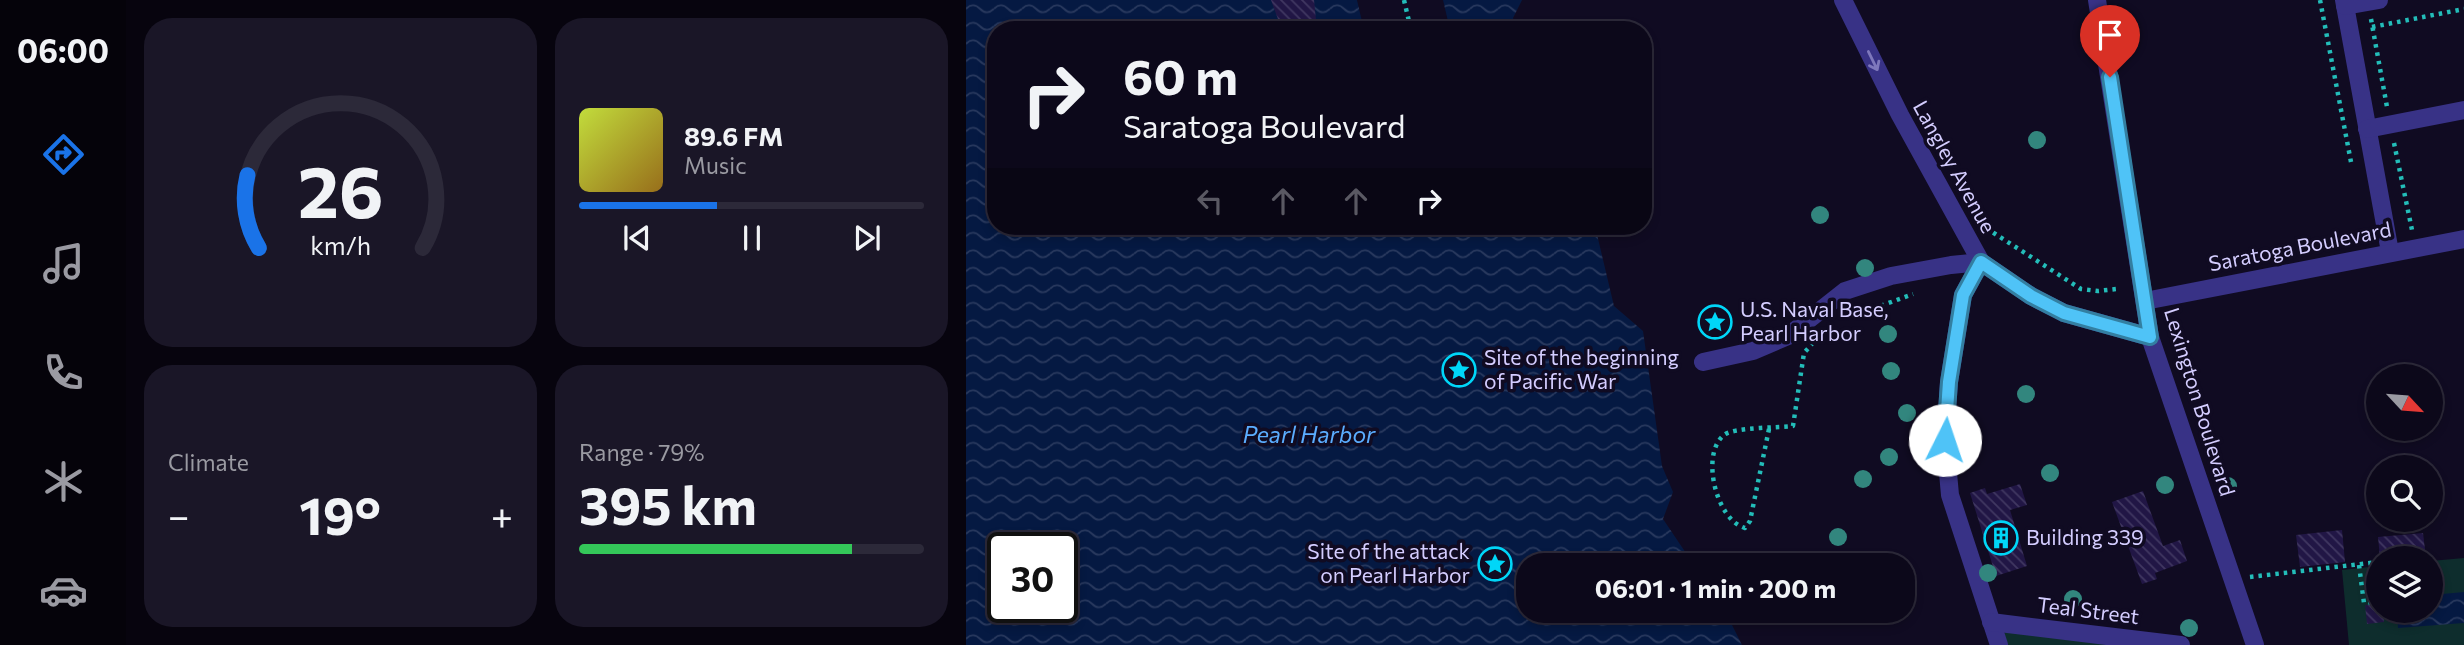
<!DOCTYPE html>
<html lang="en">
<head>
<meta charset="utf-8">
<style>
  :root { --surface:#0c081a; --page:#1a1627; --text:#f1f3f6; --muted:#9a9aa2; --line:#2c2939; --accent:#1a73e8 }
  body { margin:0; font-family:Commissioner,sans-serif; background:var(--page); color:var(--text); height:100vh; display:flex; flex-direction:column; font-size:26px; white-space:nowrap }
  * { box-sizing:border-box; margin:0 }
  p { font-size:23px; color:var(--muted) }
  .icon { flex:none; width:38px; height:38px; fill:none; stroke:currentColor; stroke-width:2; stroke-linecap:round; stroke-linejoin:round }
  .map { position:relative; flex:1; overflow:hidden }
  .sheet { display:flex; flex-direction:column; gap:18px; padding:18px; background:#07040e; width:840px }
  .sheet>* { flex:none }
  .guide { position:absolute; left:21px; top:21px; width:665px; height:214px; border-radius:28px; box-shadow:0 4px 10px #0003,0 0 0 2px var(--line); background:#0c081a; color:var(--text); overflow:hidden }
  .needle { width:46px; rotate:116deg }
  .tools { position:absolute; left:1400px; top:364px; display:grid; gap:14px }
  .tools a { display:grid; place-items:center; width:77px; height:77px; border-radius:50%; background:var(--surface); box-shadow:0 4px 10px #0003,0 0 0 2px var(--line); font-size:35px }
  .speed { position:absolute; left:21px; top:532px; display:flex; gap:14px; font-size:35px; font-weight:700; text-align:center }
  .speed>* { display:grid; place-content:center; width:91px; height:91px; border-radius:50%; background:var(--surface); box-shadow:0 4px 10px #0003,0 0 0 2px var(--line); line-height:1 }
  .speed .limit { border:4px solid #111; border-radius:10px; background:#fff; color:#111 }
  .pin { position:absolute; display:grid; place-items:center; width:60px; height:60px; color:#fff; margin:-72px -30px; border-radius:50% 50% 50% 0; rotate:-45deg; box-shadow:0 0 7px #0007 }
  .pin .icon { rotate:45deg }
  .me { position:absolute; width:77px; margin:-38px; rotate:4deg; stroke-linejoin:round; filter:drop-shadow(0 0 5px #0008) }
  .turn { display:flex; align-items:center; gap:24px; height:147px; padding:0 21px; font-size:32px }
  .turn .icon { width:91px; height:91px; stroke-width:2.5 }
  .turn b { display:block; font-size:49px; line-height:60px }
  .lanes { display:flex; align-items:center; height:66px; padding:0 21px; background:#0003; justify-content:center; gap:35px; direction:ltr }
  .lanes .off { opacity:.35 }
  .big { font-size:52px; font-weight:700; line-height:1.1 }
  .sheet .tile { flex:1; display:flex; flex-direction:column; justify-content:center; gap:10px; min-width:0; padding:0 24px; border-radius:28px; background:var(--page) }
  .sheet .dial { align-items:center; gap:0 }
  .dial svg { height:182px; overflow:visible; fill:none; stroke:var(--line); stroke-width:7; stroke-linecap:round; text-anchor:middle }
  .dial text { fill:var(--text); stroke:none }
  .song { display:flex; align-items:center; gap:21px }
  .cover { width:84px; height:84px; border-radius:10px; background:linear-gradient(135deg,hsl(70 70% 55%),hsl(40 70% 35%)) }
  .played { height:7px; border-radius:4px; background:linear-gradient(90deg,var(--accent) 40%,var(--line) 40%) }
  .keys { display:flex; justify-content:space-around; direction:ltr }
  .heat { display:flex; justify-content:space-between; align-items:center; font-size:38px; direction:ltr }
  .charge { height:10px; border-radius:5px; background:linear-gradient(90deg,#34c759 79%,var(--line) 0) }
  .sheet .tiles { flex:1; display:grid; gap:18px; grid-template-columns:repeat(2,1fr) }
  .trip { position:absolute; left:550px; top:553px; width:399px; height:70px; border-radius:28px; background:var(--surface); box-shadow:0 4px 10px #0003,0 0 0 2px var(--line); font-weight:700; line-height:70px; text-align:center }
  main { display:flex; flex:1; min-height:0 }
  .tab-bar { display:flex; flex-direction:column; width:126px; justify-content:space-around; align-items:center; background:#05030a; color:var(--muted) }
  .tab-bar .icon { width:49px; height:49px }
  .tab-bar .on { color:var(--accent) }
  .tab-bar b { font-size:32px; color:var(--text) }
  .map>svg:first-child { display:block }
  .grass { fill:#0e2d2d }
  .water { fill:url(#water-waves); fill-rule:evenodd }
  .pier { fill:#100b22 }
  .building { fill:url(#building-back-hatch) }
  .lines { fill:none; stroke-linecap:round; stroke-linejoin:round }
  .path { stroke:#23bdb9; stroke-width:4.5; stroke-dasharray:3.5 5; stroke-linecap:butt }
  .minor { stroke:#383286; stroke-width:18 }
  .tree { fill:#32867e }
  .oneway { stroke:#7e78bc }
  .route-casing { stroke:#337fa1; stroke-width:18 }
  .route { stroke:#4fc3f7; stroke-width:12 }
  .labels { text-anchor:middle; stroke-width:7; stroke-linejoin:round; paint-order:stroke }
  .street-label { font-size:21px; fill:#d4cdff; stroke:#100b22 }
  .poi-label { font-size:21px; fill:#d4cdff; stroke:#100b22; text-anchor:start }
  .water-label { font-size:23px; font-style:italic; fill:#5badff; stroke:#100b22 }
</style>
</head>
<body>
<main>
<nav class="tab-bar">
<b>06:00</b>
<svg class="icon on" aria-label="directions" viewBox="0 0 24 24"><path d="M12 3l9 9-9 9-9-9zM9 14v-3h6M13 9l2 2-2 2"/></svg>
<svg class="icon" aria-label="music" viewBox="0 0 24 24"><path d="M9 18V5l10-2v13"/><circle cx="6" cy="18" r="3"/><circle cx="16" cy="16" r="3"/></svg>
<svg class="icon" aria-label="phone" viewBox="0 0 24 24"><path d="M5 4h4l2 5-3 2q2 4 5 5l2-3 5 2v4C11 20 4 13 5 4z"/></svg>
<svg class="icon" aria-label="climate" viewBox="0 0 24 24"><path d="M12 3v18M4 7l16 10M4 17L20 7"/></svg>
<svg class="icon" aria-label="car" viewBox="0 0 24 24"><path d="M5 17H2v-5l4-1 3-4h7l3 4 3 1v5h-3M9 17h6M6 11h13"/><circle cx="7" cy="17" r="2"/><circle cx="17" cy="17" r="2"/></svg>
</nav>
<section class="sheet">
<div class="tiles">
<div class="tile dial"><svg viewBox="0 0 100 80">
<path d="M14 69A42 42 0 1 1 86 69"/>
<path d="M14 69A42 42 0 0 1 9 37" stroke="#1a73e8"/>
<text x="50" y="56" font-size="32" font-weight="700">26</text>
<text x="50" y="72" font-size="11">km/h</text>
</svg></div>
<div class="tile">
<div class="song"><i class="cover"></i><div><b>89.6 FM</b><p>Music</p></div></div>
<div class="played"></div>
<div class="keys"><svg class="icon" aria-label="previous" viewBox="0 0 24 24"><path d="M18 5L8 12l10 7zM5 5v14"/></svg><svg class="icon" aria-label="pause" viewBox="0 0 24 24"><path d="M8 5v14M16 5v14"/></svg><svg class="icon" aria-label="next" viewBox="0 0 24 24"><path d="M6 5l10 7-10 7zM19 5v14"/></svg></div>
</div>
<div class="tile"><p>Climate</p>
<div class="heat"><a>−</a><b class="big">19°</b><a>+</a></div>
</div>
<div class="tile"><p>Range · 79%</p><b class="big">395 km</b><div class="charge"></div></div>
</div>
</section>
<div class="map">
<svg width="1498" height="645" viewBox="0 0 1498 645">
  <defs>
    <pattern id="water-waves" width="16" height="10" patternUnits="userSpaceOnUse" patternTransform="scale(1.75)"><rect width="16" height="10" fill="#051942"/><path d="M0 5q4-4 8 0t8 0" fill="none" stroke="#29395e"/></pattern>
    <pattern id="building-back-hatch" width="6" height="6" patternUnits="userSpaceOnUse" patternTransform="scale(1.75)"><rect width="6" height="6" fill="#211645"/><path d="M-1 5l2 2M0 0l6 6M5-1l2 2" fill="none" stroke="#403761"/></pattern>
  </defs>
  <rect width="100%" height="100%" fill="#100b22"/>
  <g class="grass">
    <path d="M 1498,558 L 1498,645 L 1383,645 L 1376,570 L 1412,566 L 1412,611 L 1465,611 L 1465,561 Z"/>
    <path d="M 1025,622 L 1215,645 L 1033,645 Z"/>
  </g>
  <g class="water">
    <path d="M 0,0 L 556,0 L 547,18 L 551,30 L 30,30 L 30,226 L 629,226 L 648,306 L 677,331 L 696,466 L 707,492 L 697,519 L 728,565 L 562,565 L 562,611 L 759,611 L 776,645 L 0,645 ZM 37,548 L 96,548 L 96,607 L 37,607 Z"/>
    <path d="M 1498,592 L 1498,623 L 1432,628 L 1431,611 L 1465,611 L 1465,595 Z"/>
  </g>
  <path class="pier" d="M 391,0 L 477,0 L 484,30 L 398,30 Z"/>
  <g class="building">
    <path d="M 305,0 L 348,0 L 351,30 L 316,30 Z"/>
    <path d="M 1054,484 L 1061,505 L 1044,510 L 1061,566 L 1030,576 L 1004,493 L 1019,488 L 1021,494 Z"/>
    <path d="M 1177,491 L 1197,546 L 1214,540 L 1221,561 L 1189,573 L 1191,579 L 1176,584 L 1146,502 Z"/>
    <path d="M 1376,530 L 1379,562 L 1334,567 L 1330,535 Z"/>
    <path d="M 1457,533 L 1460,558 L 1414,558 L 1412,537 Z"/>
    <path d="M 1412,604 L 1412,611 L 1417,611 L 1418,622 L 1401,624 L 1399,605 Z"/>
  </g>
  <g class="lines">
    <g class="path">
      <path d="M 438,0 L 445,30"/>
      <path d="M 1354,0 L 1385,162"/>
      <path d="M 1405,19 L 1421,107"/>
      <path d="M 1406,27 L 1498,9"/>
      <path d="M 1428,143 L 1446,230"/>
      <path d="M 1020,228 L 1115,289 L 1132,291 L 1150,289"/>
      <path d="M 882,315 L 909,308 L 947,294"/>
      <path d="M 803,429 L 784,521 L 779,528 C 750,520 734,454 758,435 C 768,427 811,428 827,426 L 838,353 L 846,344"/>
      <path d="M 1393,565 L 1398,603 L 1412,601"/>
      <path d="M 1284,577 L 1412,562"/>
    </g>
    <g class="minor">
      <path d="M 877,0 L 934,115 L 1015,262 L 1065,296 L 1098,313 L 1184,337"/>
      <path d="M 1131,0 L 1184,337 L 1289,645"/>
      <path d="M 1378,0 L 1424,252"/>
      <path d="M 1379,6 L 1413,0"/>
      <path d="M 1401,129 L 1498,110"/>
      <path d="M 1015,262 L 997,295 L 983,382 L 979,440 L 984,495 L 1033,645"/>
      <path d="M 1179,301 L 1498,239"/>
      <path d="M 737,362 L 787,351 L 822,336 L 879,291 L 925,276 L 985,265 L 1015,262"/>
      <path d="M 1025,622 L 1215,645"/>
    </g>
  </g>
  <g class="tree">
    <circle cx="1071" cy="140" r="9"/>
    <circle cx="854" cy="215" r="9"/>
    <circle cx="899" cy="268" r="9"/>
    <circle cx="922" cy="334" r="9"/>
    <circle cx="925" cy="371" r="9"/>
    <circle cx="1060" cy="394" r="9"/>
    <circle cx="941" cy="413" r="9"/>
    <circle cx="923" cy="457" r="9"/>
    <circle cx="1084" cy="473" r="9"/>
    <circle cx="897" cy="479" r="9"/>
    <circle cx="1199" cy="485" r="9"/>
    <circle cx="1262" cy="486" r="9"/>
    <circle cx="872" cy="537" r="9"/>
    <circle cx="1022" cy="573" r="9"/>
    <circle cx="1107" cy="599" r="9"/>
    <circle cx="1223" cy="628" r="9"/>
  </g>
  <defs><path id="oneway-shaft" d="M-6 0H5M1.5-3L5.5 0L1.5 3" fill="none" stroke-width="1.6" stroke-linecap="round" stroke-linejoin="round" transform="scale(1.75)"/></defs>
  <use class="oneway" href="#oneway-shaft" transform="translate(907 61) rotate(64)"/>
  <g class="lines">
    <defs>
      <path id="route" d="M 979,440 L 983,382 L 997,295 L 1015,262 L 1065,296 L 1098,313 L 1184,337 L 1144,77"/>
    </defs>
    <use href="#route" class="route-casing"/>
    <use href="#route" class="route"/>
  </g>
  <defs>
    <symbol id="sight-ring" viewBox="-11 -11 22 22"><circle r="9.5" fill="#100b22" stroke="#00d6f8" stroke-width="1.5"/><path d="M0-6L1.8-2.2L6-1.7L2.9 1.2L3.7 5.4L0 3.3L-3.7 5.4L-2.9 1.2L-6-1.7L-1.8-2.2Z" fill="#00d6f8"/></symbol>
    <symbol id="building-ring" viewBox="-11 -11 22 22"><circle r="9.5" fill="#100b22" stroke="#00d6f8" stroke-width="1.5"/><path d="M-4-6H4V6H1V3H-1V6H-4ZM-2.5-4.3h1.7v1.8h-1.7ZM.8-4.3h1.7v1.8H.8ZM-2.5-1h1.7V.8h-1.7ZM.8-1h1.7V.8H.8Z" fill="#00d6f8"/></symbol>
  </defs>
  <g fill-rule="evenodd">
    <use href="#sight-ring" x="730" y="303" width="38" height="38"/>
    <use href="#sight-ring" x="474" y="351" width="38" height="38"/>
    <use href="#building-ring" x="1016" y="519" width="38" height="38"/>
    <use href="#sight-ring" x="510" y="545" width="38" height="38"/>
  </g>
  <g class="labels">
    <g class="street-label">
      <text transform="translate(988 167) rotate(61)" y="7">Langley Avenue</text>
      <text transform="translate(1334 247) rotate(-11)" y="7">Saratoga Boulevard</text>
      <text transform="translate(1233 402) rotate(73)" y="7">Lexington Boulevard</text>
      <text transform="translate(1122 611) rotate(7)" y="7">Teal Street</text>
    </g>
    <g class="poi-label">
      <text x="774" y="317">U.S. Naval Base,<tspan x="774" dy="24">Pearl Harbor</tspan></text>
      <text x="518" y="365">Site of the beginning<tspan x="518" dy="24">of Pacific War</tspan></text>
      <text x="1060" y="545">Building 339</text>
      <text x="504" y="559" text-anchor="end">Site of the attack<tspan x="504" dy="24">on Pearl Harbor</tspan></text>
    </g>
    <g class="water-label">
      <text x="343" y="443">Pearl Harbor</text>
    </g>
  </g>
</svg>
<div class="tools">
<a><svg class="needle" viewBox="-14 -14 28 28"><path d="M0-13l5 13h-10z" fill="#e53935"/><path d="M0 13l5-13h-10z" fill="#9a9aa2"/></svg></a>
<a><svg class="icon" aria-label="search" viewBox="0 0 24 24"><circle cx="10" cy="10" r="6"/><path d="M15 15l6 6"/></svg></a>
<a><svg class="icon" aria-label="layers" viewBox="0 0 24 24"><path d="M12 4l9 5-9 5-9-5zM3 14l9 5 9-5"/></svg></a>
</div>
<div class="speed"><div class="limit">30</div></div>
<div class="pin" style="left:1144px;top:77px;background:#d93025"><svg class="icon" aria-label="arrive" viewBox="0 0 24 24"><path d="M6 21V4h12l-3 4 3 4H6"/></svg></div>
<svg class="me" style="left:979px;top:440px" viewBox="-20 -20 40 40"><circle r="19" fill="#fff"/><path d="M0-13L10 11 0 6-10 11z" fill="#4fc3f7"/></svg>
<div class="trip">06:01 · 1 min · 200 m</div>
<div class="guide">
<div class="turn"><svg class="icon" aria-label="right" viewBox="0 0 24 24"><path d="M7 20v-9h11M14 6l5 5-5 5"/></svg><div><b>60 m</b>Saratoga Boulevard</div></div>
<div class="lanes"><svg class="icon off" aria-label="left" viewBox="0 0 24 24"><path d="M17 20v-9H6M10 6l-5 5 5 5"/></svg><svg class="icon off" aria-label="ahead" viewBox="0 0 24 24"><path d="M12 20V5M6 11l6-6 6 6"/></svg><svg class="icon off" aria-label="ahead" viewBox="0 0 24 24"><path d="M12 20V5M6 11l6-6 6 6"/></svg><svg class="icon" aria-label="right" viewBox="0 0 24 24"><path d="M7 20v-9h11M14 6l5 5-5 5"/></svg></div>
</div>
</div>
</main>
</body>
</html>
